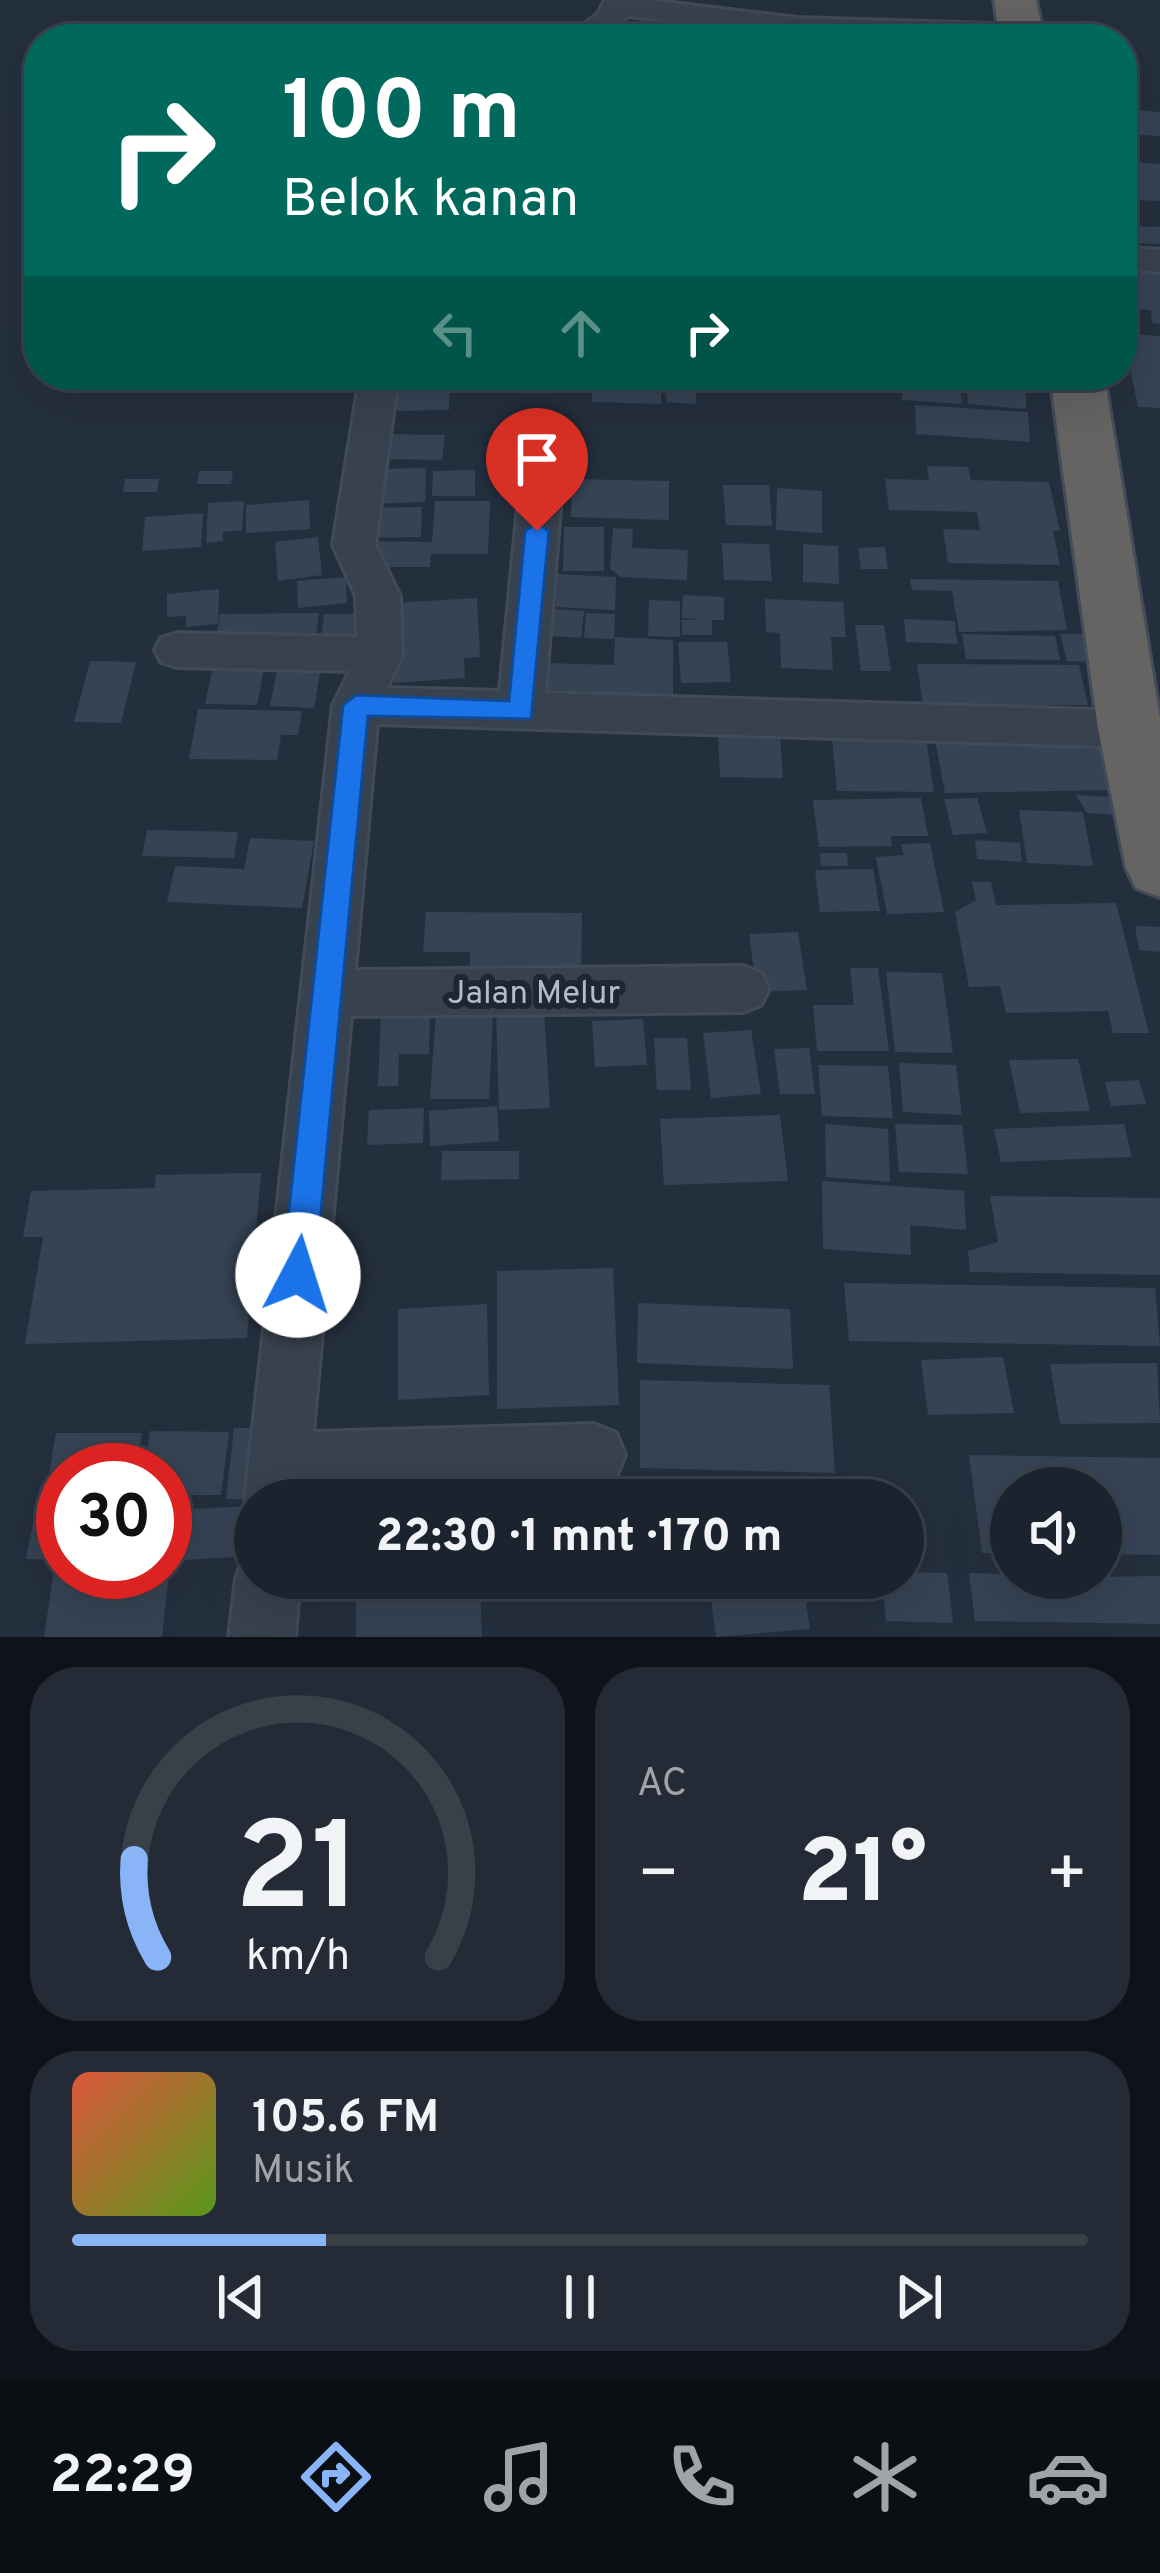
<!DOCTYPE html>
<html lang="id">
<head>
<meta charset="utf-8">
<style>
  :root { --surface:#1b232e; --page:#242b36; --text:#f1f3f6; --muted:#a0a4aa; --line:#39404a; --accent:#8ab4f8 }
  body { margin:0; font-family:Overpass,sans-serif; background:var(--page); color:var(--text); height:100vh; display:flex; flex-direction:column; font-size:45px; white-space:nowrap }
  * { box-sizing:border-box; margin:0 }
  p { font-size:39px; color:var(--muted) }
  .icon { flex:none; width:66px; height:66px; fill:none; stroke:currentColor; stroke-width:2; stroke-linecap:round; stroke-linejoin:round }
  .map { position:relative; height:1637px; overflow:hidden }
  .sheet { display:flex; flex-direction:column; gap:30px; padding:30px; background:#0f1319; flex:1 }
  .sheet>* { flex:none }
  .guide { position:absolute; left:24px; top:24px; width:1113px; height:366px; border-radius:48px; box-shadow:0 12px 48px #0002,0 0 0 3px var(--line); background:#00695c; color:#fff; overflow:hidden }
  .controls { position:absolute; left:990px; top:1467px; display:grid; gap:24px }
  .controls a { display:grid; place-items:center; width:132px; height:132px; border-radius:50%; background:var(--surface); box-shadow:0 12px 48px #0002,0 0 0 3px var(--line); font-size:60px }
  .speed { position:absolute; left:36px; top:1443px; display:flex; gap:24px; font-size:60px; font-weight:700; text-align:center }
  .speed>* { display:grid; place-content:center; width:156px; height:156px; border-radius:50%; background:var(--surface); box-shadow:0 12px 48px #0002,0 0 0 3px var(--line); line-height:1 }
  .speed .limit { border:18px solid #d22; background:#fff; color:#111 }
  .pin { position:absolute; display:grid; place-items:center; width:102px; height:102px; color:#fff; margin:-123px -51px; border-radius:50% 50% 50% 0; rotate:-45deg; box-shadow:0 0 12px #0007 }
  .pin .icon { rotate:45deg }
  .me { position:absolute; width:132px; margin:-66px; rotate:5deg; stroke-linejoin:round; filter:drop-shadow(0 0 9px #0008) }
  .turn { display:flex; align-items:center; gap:42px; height:252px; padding:0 60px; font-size:54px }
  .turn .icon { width:156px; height:156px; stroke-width:2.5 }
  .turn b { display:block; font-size:84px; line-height:102px }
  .lanes { display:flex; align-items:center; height:114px; padding:0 60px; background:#0003; justify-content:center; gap:60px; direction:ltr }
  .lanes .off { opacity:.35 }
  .big { font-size:90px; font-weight:800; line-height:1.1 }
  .sheet .tile { flex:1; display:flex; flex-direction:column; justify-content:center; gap:18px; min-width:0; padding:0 42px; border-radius:48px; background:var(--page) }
  .sheet .dial { align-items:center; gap:0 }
  .dial svg { height:312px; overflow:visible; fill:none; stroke:var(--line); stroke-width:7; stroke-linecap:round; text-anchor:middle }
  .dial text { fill:var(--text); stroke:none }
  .song { display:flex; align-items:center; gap:36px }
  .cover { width:144px; height:144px; border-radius:18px; background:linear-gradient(135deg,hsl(10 70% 55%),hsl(90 70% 35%)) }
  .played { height:12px; border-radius:6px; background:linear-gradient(90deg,var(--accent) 25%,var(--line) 25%) }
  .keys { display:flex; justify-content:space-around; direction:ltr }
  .heat { display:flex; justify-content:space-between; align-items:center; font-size:66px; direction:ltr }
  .sheet .tiles { flex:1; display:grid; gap:30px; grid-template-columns:1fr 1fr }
  .tile:last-child { grid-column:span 2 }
  .trip { position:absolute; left:234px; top:1479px; width:690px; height:120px; border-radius:60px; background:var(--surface); box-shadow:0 12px 48px #0002,0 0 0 3px var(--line); font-weight:800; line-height:120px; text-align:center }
  .tab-bar { display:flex; height:192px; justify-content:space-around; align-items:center; background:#0b0e12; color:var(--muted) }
  .tab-bar .icon { width:84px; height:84px }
  .tab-bar .selected { color:var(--accent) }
  .tab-bar b { font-size:54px; color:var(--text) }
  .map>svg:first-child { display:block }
  .building { fill:#364354 }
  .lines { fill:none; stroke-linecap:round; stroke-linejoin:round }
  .minor-casing { stroke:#414a57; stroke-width:6 }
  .trunk-casing { stroke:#434c59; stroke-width:6 }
  .minor { fill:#38414e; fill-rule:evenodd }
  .trunk { fill:#656462; fill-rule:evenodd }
  .route { fill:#1a73e8; stroke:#114b97; stroke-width:3 }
  .labels { text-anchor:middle; stroke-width:12; stroke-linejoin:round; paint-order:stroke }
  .street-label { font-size:33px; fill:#b4bcc9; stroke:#1d2633 }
</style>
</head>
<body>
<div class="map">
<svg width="1160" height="1637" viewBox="0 0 1160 1637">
  <rect width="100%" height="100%" fill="#242f3e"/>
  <g class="building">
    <path d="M 688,25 L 775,27 L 776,39 L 688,39 Z"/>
    <path d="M 1122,109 L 1160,112 L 1160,136 L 1122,134 Z"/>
    <path d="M 1132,162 L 1160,164 L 1160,201 L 1139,200 Z"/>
    <path d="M 1126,226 L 1160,227 L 1160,244 L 1130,243 Z"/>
    <path d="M 1122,266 L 1160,268 L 1160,324 L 1152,323 L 1151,310 L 1122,308 Z"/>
    <path d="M 1123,334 L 1160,336 L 1160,408 L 1138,407 Z"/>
    <path d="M 281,375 L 358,375 L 358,389 L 280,391 Z"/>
    <path d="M 593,375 L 661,375 L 661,404 L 592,402 Z"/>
    <path d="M 450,380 L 449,410 L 396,411 L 398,381 Z"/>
    <path d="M 667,382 L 696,384 L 696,404 L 666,402 Z"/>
    <path d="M 902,382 L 960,386 L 962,404 L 902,400 Z"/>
    <path d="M 967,388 L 1026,393 L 1026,409 L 968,404 Z"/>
    <path d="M 915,405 L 1028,412 L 1030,442 L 916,434 Z"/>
    <path d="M 387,434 L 445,435 L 442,460 L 384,459 Z"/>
    <path d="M 927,466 L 968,467 L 971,480 L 1049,482 L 1060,531 L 1053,531 L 1060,565 L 948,563 L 943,529 L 980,530 L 977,512 L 889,510 L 885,479 L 929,480 Z"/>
    <path d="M 426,468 L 425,502 L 373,504 L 374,469 Z"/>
    <path d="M 475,470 L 475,496 L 432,496 L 433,471 Z"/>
    <path d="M 199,471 L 233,471 L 231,484 L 197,484 Z"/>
    <path d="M 125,479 L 159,479 L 157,492 L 123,492 Z"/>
    <path d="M 572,479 L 669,481 L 669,520 L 571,517 Z"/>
    <path d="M 723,485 L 769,485 L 772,526 L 726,525 Z"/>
    <path d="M 777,488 L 822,491 L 822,533 L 776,530 Z"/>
    <path d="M 309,500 L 310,529 L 246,533 L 246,505 Z"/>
    <path d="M 244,501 L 242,530 L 223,532 L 223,541 L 206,543 L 208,503 Z"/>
    <path d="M 435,501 L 490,501 L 488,554 L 431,554 L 430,567 L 368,567 L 371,541 L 432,542 Z"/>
    <path d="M 422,507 L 421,537 L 368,538 L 370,508 Z"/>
    <path d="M 203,513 L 201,547 L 142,551 L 145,517 Z"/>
    <path d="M 564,527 L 604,527 L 604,571 L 563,571 Z"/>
    <path d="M 613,528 L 633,529 L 632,548 L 688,550 L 687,580 L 621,577 L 610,569 Z"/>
    <path d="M 318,537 L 322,575 L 278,581 L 275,542 Z"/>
    <path d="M 722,543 L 769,544 L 772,581 L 724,580 Z"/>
    <path d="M 803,544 L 838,546 L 839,584 L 803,582 Z"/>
    <path d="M 885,547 L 888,569 L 861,569 L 858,548 Z"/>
    <path d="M 557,574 L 616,577 L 615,610 L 555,607 Z"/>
    <path d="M 346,577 L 347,603 L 298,608 L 297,581 Z"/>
    <path d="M 910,579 L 1058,581 L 1067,630 L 959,632 L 952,591 L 912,590 Z"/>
    <path d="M 219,589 L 218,624 L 186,627 L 186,616 L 167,617 L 167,594 Z"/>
    <path d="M 683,595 L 724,597 L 724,620 L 712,620 L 712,635 L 682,635 L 682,620 L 703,619 L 682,618 Z"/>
    <path d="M 477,598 L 480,657 L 464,658 L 465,678 L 394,683 L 391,603 Z"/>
    <path d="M 765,599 L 843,602 L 846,637 L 831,637 L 833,670 L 781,668 L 780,633 L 766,632 Z"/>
    <path d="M 649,600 L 680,601 L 680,637 L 648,636 Z"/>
    <path d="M 553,609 L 584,611 L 581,638 L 550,636 Z"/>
    <path d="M 319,613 L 315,646 L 215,647 L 220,614 Z"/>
    <path d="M 586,613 L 615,614 L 614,639 L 584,638 Z"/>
    <path d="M 324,614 L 370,614 L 367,648 L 320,648 Z"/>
    <path d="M 904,619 L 955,621 L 956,633 L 948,634 L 956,634 L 958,644 L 906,642 Z"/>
    <path d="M 855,625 L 884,625 L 891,671 L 861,671 Z"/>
    <path d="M 962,634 L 1055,636 L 1060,660 L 966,659 Z"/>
    <path d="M 1060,634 L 1091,634 L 1098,662 L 1067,661 Z"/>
    <path d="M 615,637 L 673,640 L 673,695 L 542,690 L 544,663 L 614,665 Z"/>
    <path d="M 678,642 L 727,642 L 731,682 L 681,683 Z"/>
    <path d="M 215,657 L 266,658 L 257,705 L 205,704 Z"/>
    <path d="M 279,660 L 322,662 L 314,708 L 270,706 Z"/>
    <path d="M 90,661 L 136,662 L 121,723 L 74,722 Z"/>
    <path d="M 917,664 L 1079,665 L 1088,705 L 923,705 Z"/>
    <path d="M 198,709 L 302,711 L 298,735 L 281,735 L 277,760 L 189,759 Z"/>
    <path d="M 998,729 L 1002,745 L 1099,743 L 1112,790 L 945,793 L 933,730 Z"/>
    <path d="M 718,735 L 780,735 L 783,778 L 720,777 Z"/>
    <path d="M 832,738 L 926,739 L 934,792 L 837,791 Z"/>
    <path d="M 1076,795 L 1131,798 L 1134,816 L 1087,813 Z"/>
    <path d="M 921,798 L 928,836 L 891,836 L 892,846 L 819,847 L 813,800 Z"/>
    <path d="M 977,798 L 987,833 L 953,835 L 944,799 Z"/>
    <path d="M 1019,810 L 1083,812 L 1093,866 L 1027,863 Z"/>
    <path d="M 147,830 L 238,832 L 234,858 L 142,856 Z"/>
    <path d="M 250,838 L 314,841 L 302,908 L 167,902 L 175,866 L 244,869 Z"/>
    <path d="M 975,840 L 1020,843 L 1022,862 L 977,859 Z"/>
    <path d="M 930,843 L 944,912 L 887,914 L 876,857 L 904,855 L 901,844 Z"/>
    <path d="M 820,853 L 847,853 L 848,866 L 821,866 Z"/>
    <path d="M 873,869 L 880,911 L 820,912 L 815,870 Z"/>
    <path d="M 972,882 L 991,882 L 996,905 L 1116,903 L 1149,1033 L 1113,1033 L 1108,1011 L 1006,1013 L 1000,986 L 969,987 L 955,912 L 976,900 Z"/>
    <path d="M 426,912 L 582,913 L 581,980 L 470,969 L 470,952 L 423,952 Z"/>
    <path d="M 1135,926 L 1160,927 L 1160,952 L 1139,950 Z"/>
    <path d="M 798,932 L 807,990 L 757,992 L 749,934 Z"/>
    <path d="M 850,968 L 878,968 L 889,1051 L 817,1051 L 813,1005 L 854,1005 Z"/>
    <path d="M 886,972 L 942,973 L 953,1053 L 895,1052 Z"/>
    <path d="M 544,1009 L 550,1108 L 499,1110 L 496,1011 Z"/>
    <path d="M 436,1011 L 493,1012 L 489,1099 L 430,1099 Z"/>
    <path d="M 430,1012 L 429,1054 L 399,1054 L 398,1086 L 378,1086 L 381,1013 Z"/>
    <path d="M 643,1019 L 647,1065 L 595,1067 L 592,1021 Z"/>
    <path d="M 751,1030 L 761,1094 L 711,1098 L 703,1033 Z"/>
    <path d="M 654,1038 L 687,1038 L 691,1090 L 657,1090 Z"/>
    <path d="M 809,1048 L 815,1094 L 780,1094 L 774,1049 Z"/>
    <path d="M 1078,1059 L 1090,1111 L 1020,1113 L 1009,1060 Z"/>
    <path d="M 899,1063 L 956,1065 L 962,1115 L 903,1112 Z"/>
    <path d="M 818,1065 L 888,1066 L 893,1118 L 822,1116 Z"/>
    <path d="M 1139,1080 L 1146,1104 L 1111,1106 L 1105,1082 Z"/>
    <path d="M 497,1106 L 499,1141 L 430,1146 L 429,1111 Z"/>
    <path d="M 424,1108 L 423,1143 L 367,1145 L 369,1110 Z"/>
    <path d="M 780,1115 L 788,1181 L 664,1185 L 660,1119 Z"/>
    <path d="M 825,1124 L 888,1129 L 890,1182 L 826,1177 Z"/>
    <path d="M 895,1124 L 962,1125 L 968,1174 L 899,1172 Z"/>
    <path d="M 1124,1124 L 1132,1157 L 1001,1162 L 994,1129 Z"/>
    <path d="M 442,1151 L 519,1151 L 519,1179 L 441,1180 Z"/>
    <path d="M 261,1173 L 247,1338 L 25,1344 L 43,1237 L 23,1237 L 31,1191 L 155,1188 L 156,1175 Z"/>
    <path d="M 822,1181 L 964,1191 L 966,1230 L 910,1225 L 911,1255 L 823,1249 Z"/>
    <path d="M 990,1196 L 1160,1198 L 1160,1275 L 970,1272 L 968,1251 L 998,1242 Z"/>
    <path d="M 613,1268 L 619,1405 L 497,1409 L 497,1271 Z"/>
    <path d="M 844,1283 L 1155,1288 L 1160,1346 L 849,1341 Z"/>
    <path d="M 638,1303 L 790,1309 L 793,1369 L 637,1363 Z"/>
    <path d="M 487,1304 L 489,1395 L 398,1400 L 398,1309 Z"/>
    <path d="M 1003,1357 L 1014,1413 L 928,1415 L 921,1360 Z"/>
    <path d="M 1157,1363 L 1160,1423 L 1060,1424 L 1050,1364 Z"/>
    <path d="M 640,1380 L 829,1385 L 835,1473 L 640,1468 Z"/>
    <path d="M 234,1428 L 271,1428 L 265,1499 L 226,1499 Z"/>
    <path d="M 150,1431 L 229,1432 L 221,1495 L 165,1495 L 165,1470 L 144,1470 Z"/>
    <path d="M 56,1433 L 142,1433 L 136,1470 L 63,1470 L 63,1496 L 45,1496 Z"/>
    <path d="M 969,1455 L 1160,1458 L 1160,1555 L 1101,1554 L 1101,1488 L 1011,1488 L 1011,1553 L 982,1553 Z"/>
    <path d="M 787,1486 L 790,1500 L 735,1500 L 734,1491 Z"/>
    <path d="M 37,1502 L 63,1502 L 63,1560 L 26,1559 Z"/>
    <path d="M 165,1503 L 185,1503 L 179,1555 L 165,1555 Z"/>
    <path d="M 255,1506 L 255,1556 L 184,1560 L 189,1509 Z"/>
    <path d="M 165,1564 L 170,1564 L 162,1637 L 44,1637 L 54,1568 L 63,1567 L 63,1572 L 165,1572 Z"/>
    <path d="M 903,1572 L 947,1573 L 953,1623 L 886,1621 L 882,1578 L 903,1578 Z"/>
    <path d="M 969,1573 L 1011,1574 L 1011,1578 L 1160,1576 L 1160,1624 L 975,1621 Z"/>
    <path d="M 708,1578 L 802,1578 L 810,1629 L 716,1637 Z"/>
    <path d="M 480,1587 L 482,1637 L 356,1637 L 356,1597 Z"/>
  </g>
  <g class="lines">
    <defs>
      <g id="minor">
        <path d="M 605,0 L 648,0 L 798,18 L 1022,25 L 1038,34 L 1034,39 L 798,36 L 628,16 L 602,39 L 564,39 L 598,14 Z"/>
        <path d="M 1122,247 L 1160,250 L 1160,272 L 1122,269 Z"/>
        <path d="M 367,375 L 422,375 L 417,384 L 396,392 L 375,545 L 400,596 L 402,655 L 387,688 L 500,691 L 520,486 L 526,476 L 541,471 L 556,476 L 562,486 L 545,693 L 1130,711 L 1146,716 L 1153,729 L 1146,742 L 1130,747 L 377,724 L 355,970 L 743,966 L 761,973 L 769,989 L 761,1005 L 743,1012 L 351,1016 L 313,1432 L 594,1424 L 616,1433 L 625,1455 L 616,1477 L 594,1486 L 308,1494 L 307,1500 L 255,1500 L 255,1522 L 245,1500 L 333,705 L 350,671 L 177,667 L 161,662 L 155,650 L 161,638 L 177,633 L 357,637 L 356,596 L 333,545 L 358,389 Z"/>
        <path d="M 255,1551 L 255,1578 L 300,1578 L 295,1637 L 229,1637 L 236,1578 L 245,1555 Z"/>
      </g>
      <g id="trunk">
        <path d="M 994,0 L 1036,0 L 1044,39 L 1000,39 Z"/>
        <path d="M 1050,375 L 1104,375 L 1160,719 L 1160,897 L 1136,888 L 1126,868 L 1098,729 Z"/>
      </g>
    </defs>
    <use href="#minor" class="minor-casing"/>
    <use href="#trunk" class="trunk-casing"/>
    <use href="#minor" class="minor"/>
    <use href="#trunk" class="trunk"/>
  </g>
  <path class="route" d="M 537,523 L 549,531 L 531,719 L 368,716 L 315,1275 L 310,1287 L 298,1292 L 287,1287 L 282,1275 L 343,705 L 356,695 L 509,701 L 525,531 Z"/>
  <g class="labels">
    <g class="street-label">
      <text x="534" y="1003">Jalan Melur</text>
    </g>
  </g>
</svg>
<div class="controls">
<a><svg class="icon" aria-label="sound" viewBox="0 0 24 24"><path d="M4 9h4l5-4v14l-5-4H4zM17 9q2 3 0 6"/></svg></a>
</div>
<div class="speed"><div class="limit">30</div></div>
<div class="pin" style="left:537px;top:531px;background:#d93025"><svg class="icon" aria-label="arrive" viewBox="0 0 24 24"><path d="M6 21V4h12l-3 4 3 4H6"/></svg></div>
<svg class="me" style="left:298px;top:1275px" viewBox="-20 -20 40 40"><circle r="19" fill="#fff"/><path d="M0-13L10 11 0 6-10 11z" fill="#1a73e8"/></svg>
<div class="trip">22:30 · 1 mnt · 170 m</div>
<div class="guide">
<div class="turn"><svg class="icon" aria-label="right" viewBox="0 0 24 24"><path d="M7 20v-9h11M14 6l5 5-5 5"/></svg><div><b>100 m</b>Belok kanan</div></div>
<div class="lanes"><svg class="icon off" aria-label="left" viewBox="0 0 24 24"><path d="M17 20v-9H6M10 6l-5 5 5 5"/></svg><svg class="icon off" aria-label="ahead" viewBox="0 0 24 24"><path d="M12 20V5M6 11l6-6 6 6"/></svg><svg class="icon" aria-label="right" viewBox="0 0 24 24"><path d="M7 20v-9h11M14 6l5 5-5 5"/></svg></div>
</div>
</div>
<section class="sheet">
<div class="tiles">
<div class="tile dial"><svg viewBox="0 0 100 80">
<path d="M14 69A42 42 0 1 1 86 69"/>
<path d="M14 69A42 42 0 0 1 8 44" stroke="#8ab4f8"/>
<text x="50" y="56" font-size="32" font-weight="700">21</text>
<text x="50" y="72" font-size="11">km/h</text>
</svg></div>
<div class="tile"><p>AC</p>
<div class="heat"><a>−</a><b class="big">21°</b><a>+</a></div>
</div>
<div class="tile">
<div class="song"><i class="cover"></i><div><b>105.6 FM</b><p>Musik</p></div></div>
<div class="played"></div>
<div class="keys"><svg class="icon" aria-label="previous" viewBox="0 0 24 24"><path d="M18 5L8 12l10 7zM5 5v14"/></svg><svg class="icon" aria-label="pause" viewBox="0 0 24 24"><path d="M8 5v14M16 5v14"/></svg><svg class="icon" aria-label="next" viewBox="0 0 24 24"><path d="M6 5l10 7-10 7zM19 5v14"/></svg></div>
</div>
</div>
</section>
<nav class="tab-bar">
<b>22:29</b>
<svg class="icon selected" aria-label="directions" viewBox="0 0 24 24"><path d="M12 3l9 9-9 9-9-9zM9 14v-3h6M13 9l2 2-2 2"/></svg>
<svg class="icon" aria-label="music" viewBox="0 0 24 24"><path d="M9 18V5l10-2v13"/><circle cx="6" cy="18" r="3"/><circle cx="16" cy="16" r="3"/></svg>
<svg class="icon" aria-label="phone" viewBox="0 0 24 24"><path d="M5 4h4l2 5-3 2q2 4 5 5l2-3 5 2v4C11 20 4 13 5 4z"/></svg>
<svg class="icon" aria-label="climate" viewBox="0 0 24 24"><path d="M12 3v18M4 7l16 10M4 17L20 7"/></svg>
<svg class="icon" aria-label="car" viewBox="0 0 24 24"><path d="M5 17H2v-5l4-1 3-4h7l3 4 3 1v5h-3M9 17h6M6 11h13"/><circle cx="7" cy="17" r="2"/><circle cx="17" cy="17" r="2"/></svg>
</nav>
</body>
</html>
